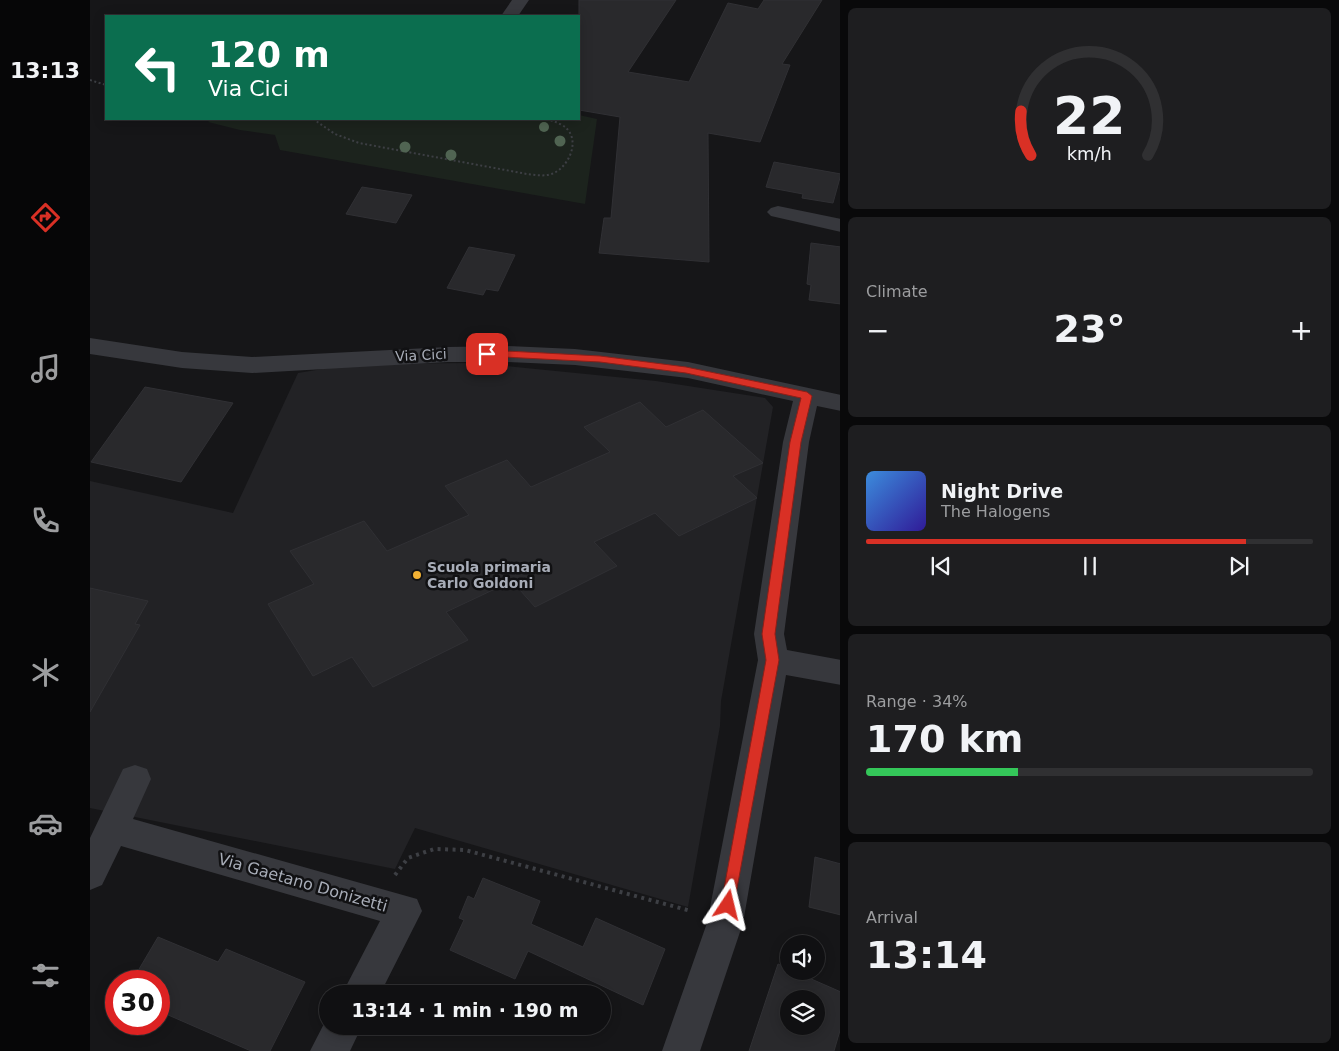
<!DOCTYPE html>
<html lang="en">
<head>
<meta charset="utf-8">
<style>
  :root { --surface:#101012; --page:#1e1e20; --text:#f1f3f6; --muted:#9c9d9f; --line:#303032; --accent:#d93025 }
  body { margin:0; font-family:"DejaVu Sans",sans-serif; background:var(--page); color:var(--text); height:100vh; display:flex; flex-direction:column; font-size:19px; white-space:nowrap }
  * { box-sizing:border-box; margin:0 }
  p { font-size:16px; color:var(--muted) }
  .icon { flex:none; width:28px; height:28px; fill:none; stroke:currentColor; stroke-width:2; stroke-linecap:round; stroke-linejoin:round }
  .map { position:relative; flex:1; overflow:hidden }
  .panel { display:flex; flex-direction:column; gap:8px; padding:8px; background:#09090a; width:499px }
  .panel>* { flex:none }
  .banner { position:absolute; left:15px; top:15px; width:475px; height:105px; border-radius:0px; box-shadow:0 2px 12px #0003,0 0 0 1px var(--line); background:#0b6e4f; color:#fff; overflow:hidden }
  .buttons { position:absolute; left:690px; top:935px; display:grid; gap:10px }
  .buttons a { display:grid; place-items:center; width:45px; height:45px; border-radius:50%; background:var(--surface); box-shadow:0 2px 12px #0003,0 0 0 1px var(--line); font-size:25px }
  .speed { position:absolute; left:15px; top:970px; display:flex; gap:10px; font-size:25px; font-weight:700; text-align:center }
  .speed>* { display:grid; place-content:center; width:65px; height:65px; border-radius:50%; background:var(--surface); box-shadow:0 2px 12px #0003,0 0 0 1px var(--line); line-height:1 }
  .speed .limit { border:8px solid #d22; background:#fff; color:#111 }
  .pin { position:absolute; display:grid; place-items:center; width:42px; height:42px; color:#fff; margin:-21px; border-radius:10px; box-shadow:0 2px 8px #0006 }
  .me { position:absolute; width:55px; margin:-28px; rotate:10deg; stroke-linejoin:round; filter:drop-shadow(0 0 4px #0008) }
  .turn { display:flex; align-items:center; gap:18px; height:105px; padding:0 20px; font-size:22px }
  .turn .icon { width:65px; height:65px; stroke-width:2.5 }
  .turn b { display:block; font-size:35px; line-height:42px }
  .big { font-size:38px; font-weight:600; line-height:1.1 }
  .panel .tile { flex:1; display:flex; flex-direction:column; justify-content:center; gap:8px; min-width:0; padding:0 18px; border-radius:8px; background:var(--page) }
  .panel .dial { align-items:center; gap:0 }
  .dial svg { height:130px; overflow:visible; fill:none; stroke:var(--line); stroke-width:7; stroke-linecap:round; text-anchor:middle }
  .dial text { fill:var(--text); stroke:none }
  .song { display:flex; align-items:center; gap:15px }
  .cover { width:60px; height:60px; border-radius:8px; background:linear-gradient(135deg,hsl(210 70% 55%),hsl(250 70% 35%)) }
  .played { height:5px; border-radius:2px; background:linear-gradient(90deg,var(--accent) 85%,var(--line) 85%) }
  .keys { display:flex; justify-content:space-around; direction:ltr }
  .heat { display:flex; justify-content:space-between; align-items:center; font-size:28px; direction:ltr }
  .charge { height:8px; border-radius:4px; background:linear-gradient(90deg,#34c759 34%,var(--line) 0) }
  .trip { position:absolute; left:229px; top:985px; width:292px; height:50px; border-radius:25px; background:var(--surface); box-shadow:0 2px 12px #0003,0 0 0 1px var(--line); font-weight:600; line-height:50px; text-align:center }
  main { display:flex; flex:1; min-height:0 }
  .menu { display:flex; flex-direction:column; width:90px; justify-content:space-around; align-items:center; background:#060607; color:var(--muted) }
  .menu .icon { width:35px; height:35px }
  .menu .active { color:var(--accent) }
  .menu b { font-size:22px; color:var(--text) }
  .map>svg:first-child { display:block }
  .built { fill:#222225 }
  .green { fill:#1c231d }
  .building { fill:#29292c; stroke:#303034; fill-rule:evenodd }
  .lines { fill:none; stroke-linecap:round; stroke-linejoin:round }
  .path-far1 { stroke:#3d3f44; stroke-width:2; stroke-dasharray:2 2.5; stroke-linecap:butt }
  .path { stroke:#3d3f44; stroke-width:4; stroke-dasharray:3 4.5; stroke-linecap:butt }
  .minor { fill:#37383d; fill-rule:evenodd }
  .tree { fill:#506452 }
  .route { fill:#d93025; stroke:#8d1f18 }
  .poi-dot { fill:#f2b134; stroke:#111113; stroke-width:2 }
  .labels { text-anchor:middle; stroke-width:5; stroke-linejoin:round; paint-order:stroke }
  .street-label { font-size:14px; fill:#a8adb8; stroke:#111113 }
  .poi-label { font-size:14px; font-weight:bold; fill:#a8adb8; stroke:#111113; text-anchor:start }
  .near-street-label { font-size:16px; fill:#a8adb8; stroke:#111113 }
</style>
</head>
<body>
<main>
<nav class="menu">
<b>13:13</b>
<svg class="icon active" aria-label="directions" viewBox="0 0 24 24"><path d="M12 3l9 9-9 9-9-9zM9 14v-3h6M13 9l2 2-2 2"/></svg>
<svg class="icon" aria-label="music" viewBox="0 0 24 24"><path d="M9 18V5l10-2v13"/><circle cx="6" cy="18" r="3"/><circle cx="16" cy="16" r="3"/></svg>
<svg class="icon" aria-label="phone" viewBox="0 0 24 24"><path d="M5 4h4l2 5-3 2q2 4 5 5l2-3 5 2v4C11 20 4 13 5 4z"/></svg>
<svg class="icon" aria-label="climate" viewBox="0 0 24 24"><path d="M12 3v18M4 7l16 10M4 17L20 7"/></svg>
<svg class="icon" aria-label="car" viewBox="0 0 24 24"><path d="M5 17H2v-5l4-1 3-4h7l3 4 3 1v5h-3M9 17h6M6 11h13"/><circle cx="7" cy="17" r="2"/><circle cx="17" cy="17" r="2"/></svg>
<svg class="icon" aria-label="filters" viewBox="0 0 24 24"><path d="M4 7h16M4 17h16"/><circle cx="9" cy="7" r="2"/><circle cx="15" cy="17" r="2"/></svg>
</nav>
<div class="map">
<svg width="751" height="1051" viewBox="0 0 751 1051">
  <rect width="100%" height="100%" fill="#161618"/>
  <path class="built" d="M 386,363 L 566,381 L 675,398 L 683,407 L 631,701 L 630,726 L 598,907 L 325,828 L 305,869 L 0,808 L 0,481 L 143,513 L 208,373 L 263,364 Z"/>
  <path class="green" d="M 489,115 L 507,119 L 495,204 L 190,150 L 185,135 L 150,130 L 118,122 L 122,119 L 489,119 Z"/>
  <g class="building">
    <path d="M 489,0 L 586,0 L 538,72 L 599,82 L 638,3 L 668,9 L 674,0 L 732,0 L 692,64 L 700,65 L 670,142 L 618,133 L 619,262 L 509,253 L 514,218 L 521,218 L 530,117 L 489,110 Z"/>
    <path d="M 684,162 L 751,174 L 743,203 L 712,198 L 713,194 L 676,187 Z"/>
    <path d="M 272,187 L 322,195 L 306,223 L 256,214 Z"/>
    <path d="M 721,243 L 751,247 L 751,304 L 719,300 L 721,285 L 717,284 Z"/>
    <path d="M 379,247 L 425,255 L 408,291 L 396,289 L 393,295 L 357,288 Z"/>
    <path d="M 55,387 L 143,403 L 91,482 L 1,462 Z"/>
    <path d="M 550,402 L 576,427 L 613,410 L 673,463 L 643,476 L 667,498 L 589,536 L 565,513 L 504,542 L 527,566 L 445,607 L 422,581 L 356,612 L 378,640 L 283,687 L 262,657 L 223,676 L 178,604 L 224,584 L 200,551 L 274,521 L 297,551 L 379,515 L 355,486 L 417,460 L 441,487 L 520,452 L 494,427 Z"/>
    <path d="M 0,588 L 58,601 L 45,624 L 50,625 L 0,712 Z"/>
    <path d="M 725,857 L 751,864 L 751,915 L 719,907 Z"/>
    <path d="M 393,878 L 450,901 L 441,924 L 493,947 L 506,918 L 575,949 L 553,1005 L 438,951 L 425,979 L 360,950 L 374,920 L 369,918 L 378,896 L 384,899 Z"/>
    <path d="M 68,937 L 128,962 L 136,949 L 215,982 L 180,1051 L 161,1051 L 69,1011 L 69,981 L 42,981 Z"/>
    <path d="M 688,964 L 699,969 L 699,971 L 703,971 L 751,992 L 751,1027 L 744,1051 L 659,1051 ZM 699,999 L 726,999 L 726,1026 L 699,1026 Z"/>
  </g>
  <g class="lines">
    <g class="path-far1">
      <path d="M 0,80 L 16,85"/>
      <path d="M 223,119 L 245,134 L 269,143 L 437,174 C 446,175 456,177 464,173 C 482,164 492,134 470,124 C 446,112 415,121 389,119"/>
    </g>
    <path class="path" d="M 305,875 L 318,858 L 344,849 L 375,850 L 601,911"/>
    <g class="minor">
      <path d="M 422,0 L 439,0 L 428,16 L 411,16 Z"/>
      <path d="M 688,206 L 751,219 L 751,232 L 681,216 L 677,212 L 681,208 Z"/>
      <path d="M 0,338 L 92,352 L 162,357 L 358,347 L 416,346 L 485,349 L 598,362 L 751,395 L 751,411 L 727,406 L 719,442 L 694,634 L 697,650 L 751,660 L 751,685 L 696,675 L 653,923 L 610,1051 L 572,1051 L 617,923 L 668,660 L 664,634 L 693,442 L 703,401 L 598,378 L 485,365 L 416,362 L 358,362 L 162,373 L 92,368 L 0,354 Z"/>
      <path d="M 45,765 L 57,769 L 61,779 L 43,819 L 327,899 L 332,911 L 290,994 L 252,994 L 290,921 L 31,846 L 12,885 L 0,890 L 0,838 L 33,769 Z"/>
      <path d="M 238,1016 L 238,1026 L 272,1026 L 260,1051 L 220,1051 Z"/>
    </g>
  </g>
  <g class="tree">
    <circle cx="454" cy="127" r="5"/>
    <circle cx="470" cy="141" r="5.5"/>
    <circle cx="315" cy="147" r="5.5"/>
    <circle cx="361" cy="155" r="5.5"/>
  </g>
  <path class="route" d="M 397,350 L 510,356 L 596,367 L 717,392 L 722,396 L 711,442 L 685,634 L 689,660 L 643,910 L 638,912 L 633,910 L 631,905 L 676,660 L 672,634 L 700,442 L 711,398 L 596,373 L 510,362 L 394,356 L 394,351 Z"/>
  <circle class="poi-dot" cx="327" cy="575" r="5"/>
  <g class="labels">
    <g class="street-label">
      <text transform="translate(331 355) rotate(-3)" y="5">Via Cici</text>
    </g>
    <g class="poi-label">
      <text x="337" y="572">Scuola primaria<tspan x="337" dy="16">Carlo Goldoni</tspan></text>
    </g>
    <g class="near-street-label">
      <text transform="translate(213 882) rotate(16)" y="6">Via Gaetano Donizetti</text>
    </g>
  </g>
</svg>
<div class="buttons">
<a><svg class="icon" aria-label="sound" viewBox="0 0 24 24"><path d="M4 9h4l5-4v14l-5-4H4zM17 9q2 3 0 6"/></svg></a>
<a><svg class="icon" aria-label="layers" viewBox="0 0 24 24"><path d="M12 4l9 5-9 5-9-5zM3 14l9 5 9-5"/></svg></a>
</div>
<div class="speed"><div class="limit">30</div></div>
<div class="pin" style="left:397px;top:354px;background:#d93025"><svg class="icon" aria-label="arrive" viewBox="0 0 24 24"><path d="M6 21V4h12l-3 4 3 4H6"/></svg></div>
<svg class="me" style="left:638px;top:905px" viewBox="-20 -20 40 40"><path d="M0-17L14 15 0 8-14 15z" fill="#d93025" stroke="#fff" stroke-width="4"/></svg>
<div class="trip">13:14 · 1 min · 190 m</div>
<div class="banner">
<div class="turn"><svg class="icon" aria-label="left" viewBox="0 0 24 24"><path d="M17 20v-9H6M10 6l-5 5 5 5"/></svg><div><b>120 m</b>Via Cici</div></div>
</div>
</div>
<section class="panel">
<div class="tile dial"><svg viewBox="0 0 100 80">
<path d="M14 69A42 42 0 1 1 86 69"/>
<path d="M14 69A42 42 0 0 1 8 42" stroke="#d93025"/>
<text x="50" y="56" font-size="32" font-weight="700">22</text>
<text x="50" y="72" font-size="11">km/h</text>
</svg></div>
<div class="tile"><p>Climate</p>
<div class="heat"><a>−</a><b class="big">23°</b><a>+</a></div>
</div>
<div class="tile">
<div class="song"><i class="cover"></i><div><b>Night Drive</b><p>The Halogens</p></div></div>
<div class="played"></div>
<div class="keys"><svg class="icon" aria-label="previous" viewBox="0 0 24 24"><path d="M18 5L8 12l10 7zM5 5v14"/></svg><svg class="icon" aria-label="pause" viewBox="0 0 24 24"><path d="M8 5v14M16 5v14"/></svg><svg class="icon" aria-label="next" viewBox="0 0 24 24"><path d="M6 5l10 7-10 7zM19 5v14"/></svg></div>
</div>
<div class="tile"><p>Range · 34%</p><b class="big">170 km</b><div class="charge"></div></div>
<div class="tile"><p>Arrival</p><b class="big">13:14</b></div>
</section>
</main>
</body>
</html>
